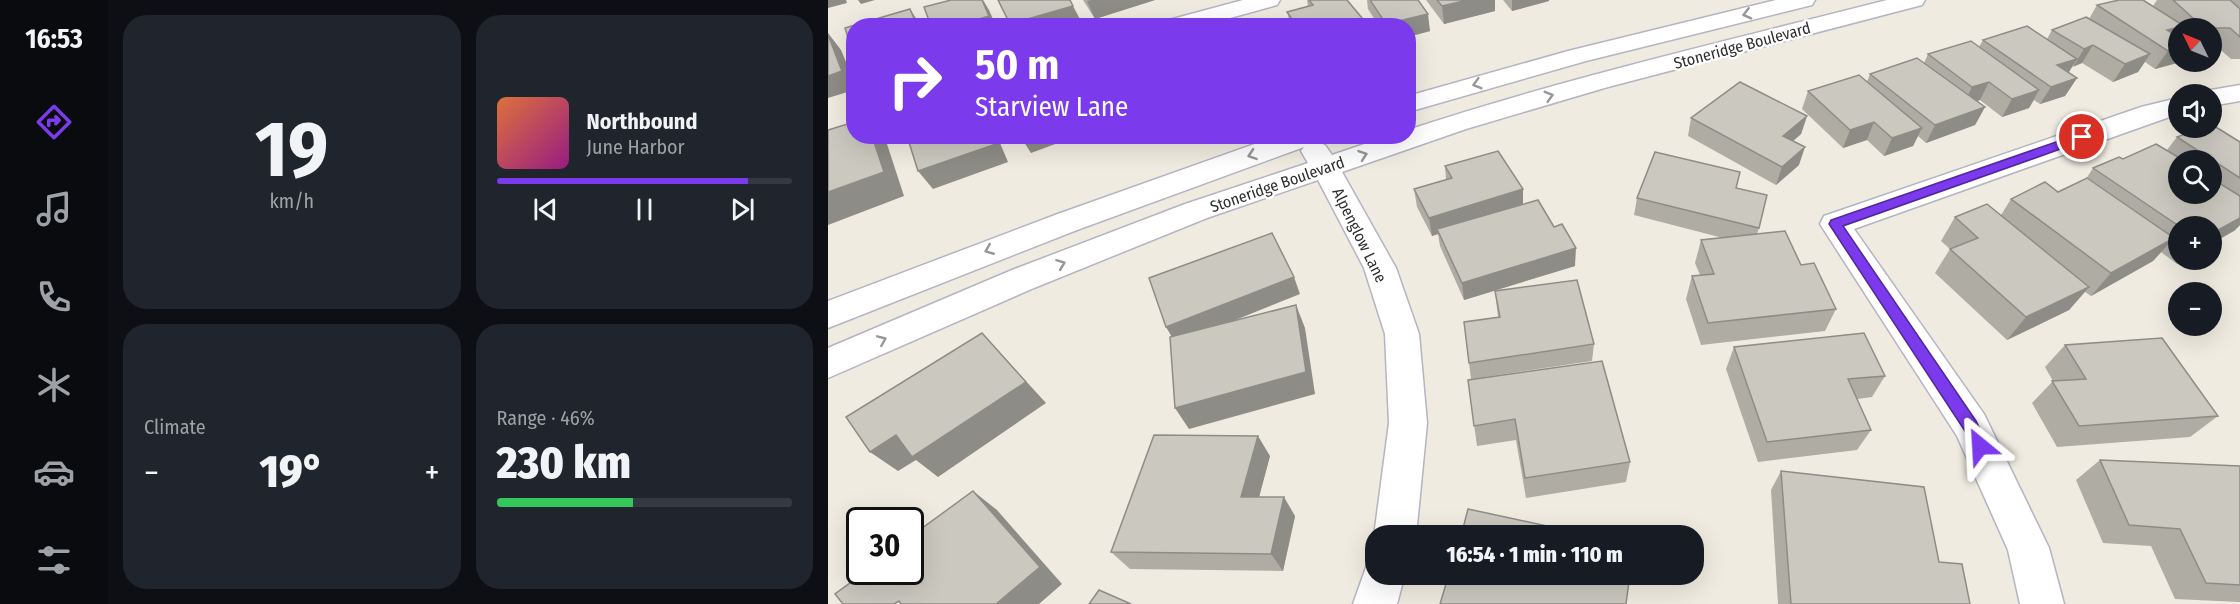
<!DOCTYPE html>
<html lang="en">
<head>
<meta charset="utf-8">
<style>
  :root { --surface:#171b24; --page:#20242c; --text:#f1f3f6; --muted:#9ea1a6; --line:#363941; --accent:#7c3aed }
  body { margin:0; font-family:"Fira Sans Condensed",sans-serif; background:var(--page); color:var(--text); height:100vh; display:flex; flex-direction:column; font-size:22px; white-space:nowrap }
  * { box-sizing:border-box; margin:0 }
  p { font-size:20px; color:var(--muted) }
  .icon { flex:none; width:33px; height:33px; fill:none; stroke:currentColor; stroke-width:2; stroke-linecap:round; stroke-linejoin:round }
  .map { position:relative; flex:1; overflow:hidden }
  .details { display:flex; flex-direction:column; gap:15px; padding:15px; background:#0d0f14; width:720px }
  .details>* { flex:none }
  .top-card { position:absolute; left:18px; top:18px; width:570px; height:126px; border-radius:24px; box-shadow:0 6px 24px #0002; background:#7c3aed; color:#fff; overflow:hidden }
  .needle { width:39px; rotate:313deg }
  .fabs { position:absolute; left:1340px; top:18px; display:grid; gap:12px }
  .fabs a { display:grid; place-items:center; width:54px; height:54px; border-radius:50%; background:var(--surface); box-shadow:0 6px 24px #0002; font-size:30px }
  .speed { position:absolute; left:18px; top:507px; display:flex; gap:12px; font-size:30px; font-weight:700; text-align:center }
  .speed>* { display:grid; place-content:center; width:78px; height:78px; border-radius:50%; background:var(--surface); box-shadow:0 6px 24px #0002; line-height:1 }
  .speed .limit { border:3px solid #111; border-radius:9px; background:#fff; color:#111 }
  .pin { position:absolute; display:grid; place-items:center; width:51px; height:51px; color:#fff; margin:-26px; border:3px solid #fff; border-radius:50%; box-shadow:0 2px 6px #0007 }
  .me { position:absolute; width:66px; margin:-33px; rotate:333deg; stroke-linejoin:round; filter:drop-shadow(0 0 4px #0008) }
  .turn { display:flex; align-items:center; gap:21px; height:126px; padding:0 30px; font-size:27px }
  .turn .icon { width:78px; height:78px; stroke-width:2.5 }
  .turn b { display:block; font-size:42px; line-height:51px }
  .big { font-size:45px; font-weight:800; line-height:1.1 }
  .details .tile { flex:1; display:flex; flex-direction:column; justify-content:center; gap:9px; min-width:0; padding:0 21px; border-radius:24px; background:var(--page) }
  .details .dial { align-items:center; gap:0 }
  .dial b { font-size:78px; line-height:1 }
  .song { display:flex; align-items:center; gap:18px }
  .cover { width:72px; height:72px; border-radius:9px; background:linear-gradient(135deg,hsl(20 70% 55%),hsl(310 70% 35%)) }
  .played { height:6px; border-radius:3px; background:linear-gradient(90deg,var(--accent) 85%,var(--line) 85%) }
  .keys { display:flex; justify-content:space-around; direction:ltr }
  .heat { display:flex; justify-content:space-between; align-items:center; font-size:33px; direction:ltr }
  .charge { height:9px; border-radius:4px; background:linear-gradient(90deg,#34c759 46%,var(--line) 0) }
  .details .tiles { flex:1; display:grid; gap:15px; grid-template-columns:repeat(2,1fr) }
  .trip { position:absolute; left:537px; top:525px; width:339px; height:60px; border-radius:24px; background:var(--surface); box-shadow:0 6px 24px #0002; font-weight:800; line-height:60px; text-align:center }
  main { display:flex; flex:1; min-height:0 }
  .dock { display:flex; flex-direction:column; width:108px; justify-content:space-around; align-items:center; background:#090b0e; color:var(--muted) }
  .dock .icon { width:42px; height:42px }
  .dock .selected { color:var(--accent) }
  .dock b { font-size:27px; color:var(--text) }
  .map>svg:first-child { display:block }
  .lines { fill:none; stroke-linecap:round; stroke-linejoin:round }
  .minor-casing { stroke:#b4b4c2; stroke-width:3 }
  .minor { fill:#fff; fill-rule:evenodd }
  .wall { fill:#afaca4; fill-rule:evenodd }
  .shaded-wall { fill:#8e8c86 }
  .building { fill:#cbc8bf; stroke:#8e8c86; stroke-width:1.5 }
  .oneway { stroke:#969696 }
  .route { fill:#7c3aed; stroke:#51269a; stroke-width:1.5 }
  .labels { text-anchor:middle; stroke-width:5; stroke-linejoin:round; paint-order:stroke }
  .street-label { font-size:16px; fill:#2e2e2e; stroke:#fff }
</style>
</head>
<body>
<main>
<nav class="dock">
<b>16:53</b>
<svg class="icon selected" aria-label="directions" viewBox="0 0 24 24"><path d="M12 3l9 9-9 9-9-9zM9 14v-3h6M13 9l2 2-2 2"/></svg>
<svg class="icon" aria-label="music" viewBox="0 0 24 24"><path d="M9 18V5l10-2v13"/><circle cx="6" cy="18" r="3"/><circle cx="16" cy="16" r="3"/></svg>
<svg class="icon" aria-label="phone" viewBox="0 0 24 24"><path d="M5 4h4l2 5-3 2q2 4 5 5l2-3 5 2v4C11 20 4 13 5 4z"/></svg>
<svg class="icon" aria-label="climate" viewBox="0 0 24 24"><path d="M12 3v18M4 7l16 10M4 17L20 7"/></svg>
<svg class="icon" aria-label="car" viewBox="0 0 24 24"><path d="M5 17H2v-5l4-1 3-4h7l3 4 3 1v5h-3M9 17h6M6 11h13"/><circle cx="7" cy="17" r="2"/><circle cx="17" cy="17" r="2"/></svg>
<svg class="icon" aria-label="filters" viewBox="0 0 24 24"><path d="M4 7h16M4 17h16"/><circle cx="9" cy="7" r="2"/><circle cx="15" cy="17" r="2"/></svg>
</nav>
<section class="details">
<div class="tiles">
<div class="tile dial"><b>19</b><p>km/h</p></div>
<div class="tile">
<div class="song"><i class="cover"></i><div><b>Northbound</b><p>June Harbor</p></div></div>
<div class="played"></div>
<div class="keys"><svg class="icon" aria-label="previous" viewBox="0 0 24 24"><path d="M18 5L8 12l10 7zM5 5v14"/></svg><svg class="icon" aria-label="pause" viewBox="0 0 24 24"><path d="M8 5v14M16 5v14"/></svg><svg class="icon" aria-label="next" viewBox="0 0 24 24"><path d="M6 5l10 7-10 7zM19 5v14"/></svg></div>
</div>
<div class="tile"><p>Climate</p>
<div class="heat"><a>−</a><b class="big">19°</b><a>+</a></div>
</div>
<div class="tile"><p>Range · 46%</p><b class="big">230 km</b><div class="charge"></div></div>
</div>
</section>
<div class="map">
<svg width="1412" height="604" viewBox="0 0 1412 604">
  <rect width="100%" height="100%" fill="#f0ebe0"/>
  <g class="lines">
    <defs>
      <g id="minor">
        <path d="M 415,0 L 452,0 L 449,5 L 373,26 L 334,26 L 337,21 Z"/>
        <path d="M 948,0 L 987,0 L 984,5 L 758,61 L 580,112 L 580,96 L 740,51 Z"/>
        <path d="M 1059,0 L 1097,0 L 1094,5 L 780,87 L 638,129 L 514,172 L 568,268 L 591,334 L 599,423 L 588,536 L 548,536 L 548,538 L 546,536 L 561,423 L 557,334 L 536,268 L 490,180 L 379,218 L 206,288 L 0,378 L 0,348 L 184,270 L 357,204 L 480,163 L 473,151 L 476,147 L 249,230 L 0,328 L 0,301 L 227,215 L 449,136 L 492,136 L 488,142 L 497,145 L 504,155 L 560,136 L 580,136 L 580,130 C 737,78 899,41 1059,0 Z"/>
        <path d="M 1412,85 L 1412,101 L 1383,106 L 1383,94 L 1372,94 L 1383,90 Z"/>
        <path d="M 1350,98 L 1350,114 L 1026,229 L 1156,414 L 1221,548 L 1236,604 L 1192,604 L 1180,550 L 1129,436 L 992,224 L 996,216 L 1313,107 Z"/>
        <path d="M 548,556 L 548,574 L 577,574 L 569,604 L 525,604 L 541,559 Z"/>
      </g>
    </defs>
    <use href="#minor" class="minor-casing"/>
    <use href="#minor" class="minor"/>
  </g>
  <g class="wall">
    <path d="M 255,0 L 327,0 L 267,19 Z"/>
    <path d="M 479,0 L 519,0 L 539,26 L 463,26 L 459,12 L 480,7 Z"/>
    <path d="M 539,0 L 590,0 L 602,31 L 580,37 L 580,26 L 551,26 L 540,9 Z"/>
    <path d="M 598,0 L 667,0 L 667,11 L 616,24 Z"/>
    <path d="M 675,0 L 721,0 L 721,1 L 684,11 Z"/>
    <path d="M 1329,0 L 1412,0 L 1412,59 L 1403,59 L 1388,46 L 1383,46 L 1383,28 L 1350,28 L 1350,34 L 1349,36 L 1350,37 L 1350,62 L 1349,63 L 1327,69 L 1317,62 L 1310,72 L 1285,82 L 1254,63 L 1244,66 L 1240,73 L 1249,78 L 1237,96 L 1212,104 L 1206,100 L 1201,108 L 1174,117 L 1152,100 L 1149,101 L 1157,107 L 1147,125 L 1098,143 L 1090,136 L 1085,146 L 1056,156 L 1039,140 L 1015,148 L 974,109 L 980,91 L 1039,82 L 1042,74 L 1096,63 L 1100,54 L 1151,47 L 1155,40 L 1219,39 L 1224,30 L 1261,19 L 1269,5 L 1325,6 Z"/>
    <path d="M 979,116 L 973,134 L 965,141 L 971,165 L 948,185 L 860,136 L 863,118 Z"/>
    <path d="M 1349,137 L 1412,142 L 1412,225 L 1406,231 L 1383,226 L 1350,226 L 1350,260 L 1357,260 L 1349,264 L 1333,252 L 1325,261 L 1263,296 L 1257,292 L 1241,310 L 1179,340 L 1107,273 L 1122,249 L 1113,241 L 1127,217 L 1173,215 L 1183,199 L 1230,192 L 1258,179 L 1265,168 L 1295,159 L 1339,150 ZM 1350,160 L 1383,160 L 1383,194 Z"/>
    <path d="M 617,166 L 695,189 L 695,204 L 747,266 L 636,300 L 612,246 L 610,234 L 604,236 L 589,207 L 586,189 L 618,180 Z"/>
    <path d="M 908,188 L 931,228 L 929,234 L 973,265 L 1008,309 L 997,331 L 873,345 L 858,299 L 864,276 L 872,275 L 867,263 L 873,240 L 895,238 L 806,215 L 809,198 Z"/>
    <path d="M 667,291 L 766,344 L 764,361 L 643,379 L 636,322 L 670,317 Z"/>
    <path d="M 1237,345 L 1390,416 L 1362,437 L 1229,447 L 1204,403 L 1225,381 L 1217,367 Z"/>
    <path d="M 906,347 L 1057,376 L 1044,397 L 1029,399 L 1043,430 L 1029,450 L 930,462 L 898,369 Z"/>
    <path d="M 640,380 L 802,462 L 798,482 L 698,498 L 688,440 L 649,446 Z"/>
    <path d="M 442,456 L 431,497 L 467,516 L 455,571 L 302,569 L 283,552 Z"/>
    <path d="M 1272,460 L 1412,466 L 1412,602 L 1347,599 L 1323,546 L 1275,543 L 1248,480 Z"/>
    <path d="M 953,471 L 1111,562 L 1142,604 L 950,604 L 943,490 Z"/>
  </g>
  <g class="shaded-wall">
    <path d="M 0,0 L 18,0 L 19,3 L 0,8 Z"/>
    <path d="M 30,0 L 47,0 L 33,4 Z"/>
    <path d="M 154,0 L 155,0 L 161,10 L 168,26 L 142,26 L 141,22 Z"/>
    <path d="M 263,0 L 327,0 L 267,19 L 259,1 Z"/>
    <path d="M 640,0 L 667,0 L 667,11 L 616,24 L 614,6 Z"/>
    <path d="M 684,0 L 721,0 L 721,1 L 684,11 Z"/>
    <path d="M 245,6 L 254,23 L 247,26 L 183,26 L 182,24 Z"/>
    <path d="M 82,9 L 93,26 L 89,26 Z"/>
    <path d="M 600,14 L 602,31 L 580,37 L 580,26 L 559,26 L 558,24 Z"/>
    <path d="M 1356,26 L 1354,28 L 1350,28 L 1350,34 L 1343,43 L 1339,30 Z"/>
    <path d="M 0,33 L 13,50 L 26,81 L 26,90 L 0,98 Z"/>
    <path d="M 1265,45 L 1254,63 L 1245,67 L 1256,49 Z"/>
    <path d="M 1350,48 L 1350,62 L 1349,63 L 1327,69 L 1340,51 Z"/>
    <path d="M 1322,54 L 1310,72 L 1285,82 L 1297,64 Z"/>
    <path d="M 1249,59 L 1238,77 L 1229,65 Z"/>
    <path d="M 1249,78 L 1237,96 L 1212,104 L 1223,87 Z"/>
    <path d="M 1161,82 L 1152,100 L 1135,105 L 1144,87 Z"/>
    <path d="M 1211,90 L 1201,108 L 1174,117 L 1184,99 Z"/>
    <path d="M 1157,107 L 1147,125 L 1098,143 L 1107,125 Z"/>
    <path d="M 979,116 L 973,134 L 950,154 L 955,136 Z"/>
    <path d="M 1046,122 L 1039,140 L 1015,148 L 1022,130 Z"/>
    <path d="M 1094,128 L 1085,146 L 1056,156 L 1064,138 Z"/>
    <path d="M 44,136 L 54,136 L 58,141 L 76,196 L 0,225 L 0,192 Z"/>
    <path d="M 165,136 L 169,136 L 180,162 L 105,189 L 90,171 Z"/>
    <path d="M 192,136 L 249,136 L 203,153 Z"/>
    <path d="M 977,147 L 971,165 L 948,185 L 954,167 Z"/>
    <path d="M 695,189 L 695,207 L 609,229 L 610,234 L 604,236 L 601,218 Z"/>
    <path d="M 1412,218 L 1412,225 L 1406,231 L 1383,244 L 1383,234 Z"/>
    <path d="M 1346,238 L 1325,261 L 1263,296 L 1283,273 Z"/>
    <path d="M 748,248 L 747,266 L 636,300 L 634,283 Z"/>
    <path d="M 466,277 L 472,294 L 348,344 L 338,327 Z"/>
    <path d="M 1261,287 L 1241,310 L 1179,340 L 1198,317 Z"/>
    <path d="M 468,305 L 477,328 L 487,394 L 361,429 L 347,408 Z"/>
    <path d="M 154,333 L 218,403 L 110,477 L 88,460 L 70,471 L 42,452 Z"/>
    <path d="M 430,436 L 442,456 L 426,516 L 413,497 Z"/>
    <path d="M 145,491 L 169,510 L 234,584 L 211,604 L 168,604 Z"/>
    <path d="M 456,497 L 467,516 L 455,571 L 443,554 Z"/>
  </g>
  <g class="building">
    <path d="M 123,0 L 154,0 L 161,16 L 141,22 L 142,26 L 103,26 L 96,7 Z"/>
    <path d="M 170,0 L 242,0 L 245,6 L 182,24 Z"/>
    <path d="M 481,0 L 519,0 L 539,24 L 533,26 L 469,26 L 459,12 L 485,5 Z"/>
    <path d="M 542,0 L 590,0 L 600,14 L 558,24 Z"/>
    <path d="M 609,0 L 640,0 L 614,6 Z"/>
    <path d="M 1291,0 L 1315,0 L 1356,26 L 1339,30 L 1350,37 L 1350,48 L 1340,51 L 1269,5 Z"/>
    <path d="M 1345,0 L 1402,0 L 1412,9 L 1412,37 L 1402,28 L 1376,28 Z"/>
    <path d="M 82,9 L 89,26 L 26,26 L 26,57 L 17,28 Z"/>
    <path d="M 1258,17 L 1322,54 L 1297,64 L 1265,45 L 1256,49 L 1224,30 Z"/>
    <path d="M 1199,26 L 1249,59 L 1229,65 L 1249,78 L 1223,87 L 1155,40 Z"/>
    <path d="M 0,35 L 14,71 L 0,76 Z"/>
    <path d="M 1143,41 L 1211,90 L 1184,99 L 1161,82 L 1144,87 L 1100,54 Z"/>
    <path d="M 1089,58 L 1157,107 L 1107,125 L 1042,74 Z"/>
    <path d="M 1031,75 L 1094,128 L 1064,138 L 1046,122 L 1022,130 L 980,91 Z"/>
    <path d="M 912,82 L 979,116 L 955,136 L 977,147 L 954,167 L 863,118 Z"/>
    <path d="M 26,122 L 26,136 L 44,136 L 56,172 L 0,192 L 0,130 Z"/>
    <path d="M 1383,124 L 1412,142 L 1412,178 L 1349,137 L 1374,128 L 1383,128 Z"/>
    <path d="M 79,136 L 165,136 L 168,144 L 90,171 Z"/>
    <path d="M 1328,144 L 1355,160 L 1350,160 L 1350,194 L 1383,194 L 1383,178 L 1412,196 L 1412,218 L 1383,234 L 1383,226 L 1351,226 L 1265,168 L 1291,157 L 1295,159 Z"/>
    <path d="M 670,151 L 695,189 L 601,218 L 586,189 L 624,178 L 617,166 Z"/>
    <path d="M 827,152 L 912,172 L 908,188 L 939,195 L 931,228 L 809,198 Z"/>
    <path d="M 1259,178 L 1346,238 L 1283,273 L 1183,199 L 1217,182 L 1230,192 Z"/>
    <path d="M 710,200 L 726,227 L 734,224 L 748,248 L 634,283 L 609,229 Z"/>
    <path d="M 1159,204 L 1261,287 L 1198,317 L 1122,249 L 1150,238 L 1127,217 Z"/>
    <path d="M 957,231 L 973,265 L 986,263 L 1008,309 L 880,323 L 864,276 L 886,274 L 873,240 Z"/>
    <path d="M 444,233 L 466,277 L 338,327 L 321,278 Z"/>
    <path d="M 749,280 L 766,344 L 641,363 L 636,322 L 672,317 L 667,291 Z"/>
    <path d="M 468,305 L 478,372 L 347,408 L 342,337 Z"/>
    <path d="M 154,333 L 198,382 L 84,457 L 68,435 L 42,452 L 18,417 Z"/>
    <path d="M 1036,333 L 1057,376 L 1020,379 L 1043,430 L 939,442 L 906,347 Z"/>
    <path d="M 1334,338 L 1390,416 L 1251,426 L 1224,381 L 1258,379 L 1237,345 Z"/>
    <path d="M 774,361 L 802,462 L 697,478 L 687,419 L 646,426 L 640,380 Z"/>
    <path d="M 326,435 L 430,436 L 413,497 L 456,497 L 443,554 L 283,552 Z"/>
    <path d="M 1272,460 L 1412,466 L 1412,585 L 1378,583 L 1352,529 L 1301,525 Z"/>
    <path d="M 953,471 L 1096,487 L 1111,562 L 1134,564 L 1142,604 L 963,604 Z"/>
    <path d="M 145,491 L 212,567 L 168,604 L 73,604 L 71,601 L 66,604 L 15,604 L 7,594 L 37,572 L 82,572 L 82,537 Z"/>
    <path d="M 640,509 L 765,536 L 633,536 Z"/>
    <path d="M 621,574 L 802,574 L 798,604 L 612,604 Z"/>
    <path d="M 271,590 L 303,604 L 261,604 Z"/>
  </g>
  <defs><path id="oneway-chevron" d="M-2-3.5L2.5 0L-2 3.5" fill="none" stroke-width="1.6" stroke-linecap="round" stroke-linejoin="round" transform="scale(1.5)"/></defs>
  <g class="oneway">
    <use href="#oneway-chevron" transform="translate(919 14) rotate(166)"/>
    <use href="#oneway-chevron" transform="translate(649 84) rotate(164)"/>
    <use href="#oneway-chevron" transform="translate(721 96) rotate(-16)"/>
    <use href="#oneway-chevron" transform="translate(424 155) rotate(161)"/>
    <use href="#oneway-chevron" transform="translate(535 155) rotate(-19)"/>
    <use href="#oneway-chevron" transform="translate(161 250) rotate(158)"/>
    <use href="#oneway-chevron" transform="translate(233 264) rotate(-21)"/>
    <use href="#oneway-chevron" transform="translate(54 340) rotate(-23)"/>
  </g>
  <path class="route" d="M 1254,133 L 1260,137 L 1258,140 L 1015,226 L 1148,421 L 1160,446 L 1158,451 L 1152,453 L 1147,451 L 1137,431 L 1001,224 L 1003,220 Z"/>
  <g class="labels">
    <g class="street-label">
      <text transform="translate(914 45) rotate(-15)" y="6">Stoneridge Boulevard</text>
      <text transform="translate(449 184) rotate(-19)" y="6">Stoneridge Boulevard</text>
      <text transform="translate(532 235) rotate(64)" y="6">Alpenglow Lane</text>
    </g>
  </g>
</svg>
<div class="fabs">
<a><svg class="needle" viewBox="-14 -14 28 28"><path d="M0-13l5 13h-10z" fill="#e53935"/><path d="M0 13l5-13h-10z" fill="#9ea1a6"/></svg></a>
<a><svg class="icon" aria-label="sound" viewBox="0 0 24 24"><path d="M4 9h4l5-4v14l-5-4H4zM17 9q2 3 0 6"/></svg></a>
<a><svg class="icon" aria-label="search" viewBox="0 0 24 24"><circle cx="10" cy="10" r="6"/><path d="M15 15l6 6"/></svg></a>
<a>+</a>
<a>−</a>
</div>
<div class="speed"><div class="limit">30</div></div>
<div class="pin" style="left:1254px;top:137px;background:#d93025"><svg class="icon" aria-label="arrive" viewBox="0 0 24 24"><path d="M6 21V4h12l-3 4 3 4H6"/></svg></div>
<svg class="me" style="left:1152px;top:446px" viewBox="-20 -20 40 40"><path d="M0-17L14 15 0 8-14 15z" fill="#7c3aed" stroke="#fff" stroke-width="4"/></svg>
<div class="trip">16:54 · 1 min · 110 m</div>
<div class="top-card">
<div class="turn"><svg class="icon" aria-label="right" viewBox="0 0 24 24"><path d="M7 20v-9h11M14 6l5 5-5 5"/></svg><div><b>50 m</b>Starview Lane</div></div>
</div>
</div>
</main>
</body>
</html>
